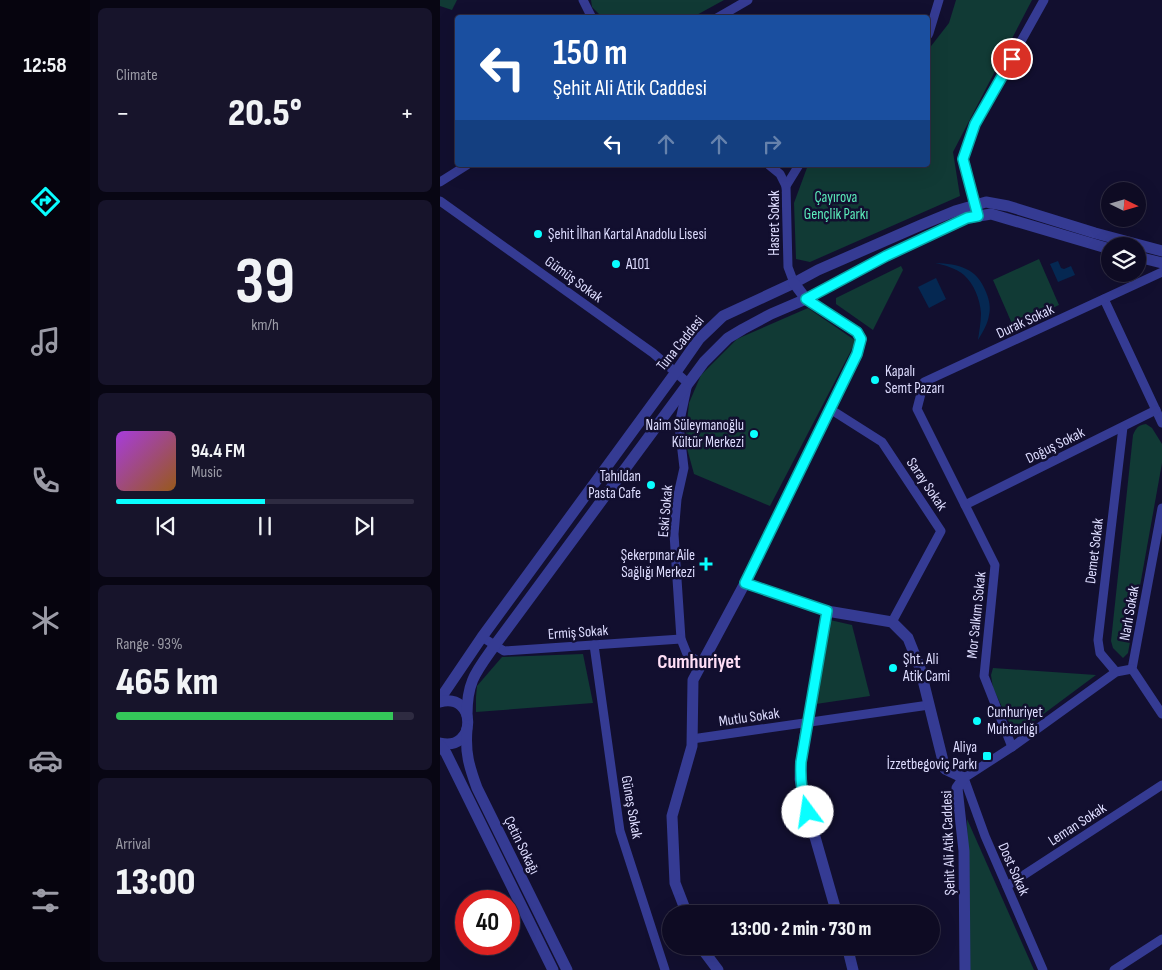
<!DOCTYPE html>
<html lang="en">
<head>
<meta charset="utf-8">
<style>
  :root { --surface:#0e0b23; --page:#17142b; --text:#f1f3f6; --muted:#9b9ba6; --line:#2e2b41; --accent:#09feff }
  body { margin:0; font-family:"Sofia Sans Condensed",sans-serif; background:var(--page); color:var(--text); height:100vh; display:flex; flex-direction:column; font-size:19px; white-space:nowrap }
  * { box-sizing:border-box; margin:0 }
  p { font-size:16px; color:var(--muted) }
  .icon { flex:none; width:28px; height:28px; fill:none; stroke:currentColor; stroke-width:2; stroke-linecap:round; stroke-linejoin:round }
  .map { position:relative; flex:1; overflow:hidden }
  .panel { display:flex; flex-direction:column; gap:8px; padding:8px; background:#080613; width:350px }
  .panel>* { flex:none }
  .hud { position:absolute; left:15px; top:15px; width:475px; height:152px; border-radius:5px; box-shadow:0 5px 20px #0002,0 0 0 1px var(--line); background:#1a4fa0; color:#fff; overflow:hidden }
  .needle { width:32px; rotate:95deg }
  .controls { position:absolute; left:661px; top:182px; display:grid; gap:10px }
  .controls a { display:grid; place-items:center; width:45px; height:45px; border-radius:50%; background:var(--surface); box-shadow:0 5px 20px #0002,0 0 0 1px var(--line); font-size:25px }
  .speed { position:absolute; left:15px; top:890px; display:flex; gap:10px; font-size:25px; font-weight:700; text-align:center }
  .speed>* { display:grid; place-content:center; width:65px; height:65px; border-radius:50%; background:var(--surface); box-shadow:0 5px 20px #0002,0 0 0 1px var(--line); line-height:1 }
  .speed .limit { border:8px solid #d22; background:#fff; color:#111 }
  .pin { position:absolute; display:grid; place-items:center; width:42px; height:42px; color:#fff; margin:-21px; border:2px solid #fff; border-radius:50%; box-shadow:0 1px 5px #0007 }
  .me { position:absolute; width:55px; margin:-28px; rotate:346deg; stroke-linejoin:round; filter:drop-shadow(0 0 4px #0008) }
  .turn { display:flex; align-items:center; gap:18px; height:105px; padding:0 15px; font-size:22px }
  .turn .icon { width:65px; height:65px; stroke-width:2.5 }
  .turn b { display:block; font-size:35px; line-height:42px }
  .lanes { display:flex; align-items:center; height:48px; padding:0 15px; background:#0003; justify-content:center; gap:25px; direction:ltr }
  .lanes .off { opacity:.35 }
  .big { font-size:38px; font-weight:800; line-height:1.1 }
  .panel .tile { flex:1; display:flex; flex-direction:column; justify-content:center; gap:8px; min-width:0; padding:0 18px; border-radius:8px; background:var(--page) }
  .panel .dial { align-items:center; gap:0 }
  .dial b { font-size:65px; line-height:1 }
  .song { display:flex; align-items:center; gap:15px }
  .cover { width:60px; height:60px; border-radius:8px; background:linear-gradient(135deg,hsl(280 70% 55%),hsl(30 70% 35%)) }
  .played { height:5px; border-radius:2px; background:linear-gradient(90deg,var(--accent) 50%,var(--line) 50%) }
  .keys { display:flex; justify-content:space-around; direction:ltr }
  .heat { display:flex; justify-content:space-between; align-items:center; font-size:28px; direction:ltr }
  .charge { height:8px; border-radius:4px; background:linear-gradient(90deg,#34c759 93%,var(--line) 0) }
  .trip { position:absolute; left:222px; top:905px; width:278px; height:50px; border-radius:25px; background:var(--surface); box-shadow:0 5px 20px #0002,0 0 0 1px var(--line); font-weight:800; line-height:50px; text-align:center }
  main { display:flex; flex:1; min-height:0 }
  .dock { display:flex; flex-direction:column; width:90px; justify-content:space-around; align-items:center; background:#06040e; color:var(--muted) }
  .dock .icon { width:35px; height:35px }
  .dock .selected { color:var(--accent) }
  .dock b { font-size:22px; color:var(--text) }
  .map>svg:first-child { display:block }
  .green { fill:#113a35 }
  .water { fill:#052852 }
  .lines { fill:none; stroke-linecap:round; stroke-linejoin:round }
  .minor { stroke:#353b93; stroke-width:9 }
  .tertiary { stroke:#353b93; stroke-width:11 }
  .route-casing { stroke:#06a5a6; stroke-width:12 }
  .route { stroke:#09feff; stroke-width:9 }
  .poi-dot { fill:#09feff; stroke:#120f2f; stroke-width:2 }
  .labels { text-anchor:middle; stroke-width:5; stroke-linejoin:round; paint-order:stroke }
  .park-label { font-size:15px; fill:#5bedbb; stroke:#120f2f }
  .street-label { font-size:15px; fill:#deddff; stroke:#120f2f }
  .poi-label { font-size:15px; fill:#deddff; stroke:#120f2f; text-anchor:start }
  .district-label { font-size:20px; font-weight:bold; fill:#ffdff6; stroke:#120f2f }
</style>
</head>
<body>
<main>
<nav class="dock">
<b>12:58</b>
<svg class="icon selected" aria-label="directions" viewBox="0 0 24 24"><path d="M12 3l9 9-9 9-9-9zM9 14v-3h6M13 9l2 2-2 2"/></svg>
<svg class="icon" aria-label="music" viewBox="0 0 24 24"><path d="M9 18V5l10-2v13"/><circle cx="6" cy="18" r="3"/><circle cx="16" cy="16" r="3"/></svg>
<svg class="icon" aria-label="phone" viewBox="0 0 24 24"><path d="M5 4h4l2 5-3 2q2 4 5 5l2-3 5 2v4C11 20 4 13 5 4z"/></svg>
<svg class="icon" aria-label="climate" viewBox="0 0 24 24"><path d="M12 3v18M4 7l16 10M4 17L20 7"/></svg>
<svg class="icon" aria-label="car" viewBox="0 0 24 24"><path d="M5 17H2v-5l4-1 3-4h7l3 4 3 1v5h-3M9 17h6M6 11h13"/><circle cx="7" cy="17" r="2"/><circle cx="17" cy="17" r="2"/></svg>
<svg class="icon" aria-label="filters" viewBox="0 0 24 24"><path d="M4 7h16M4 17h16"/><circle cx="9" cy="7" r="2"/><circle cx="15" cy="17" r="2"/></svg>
</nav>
<section class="panel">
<div class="tile"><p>Climate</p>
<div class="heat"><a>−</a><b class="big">20.5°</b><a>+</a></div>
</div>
<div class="tile dial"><b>39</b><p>km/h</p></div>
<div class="tile">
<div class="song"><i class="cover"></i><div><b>94.4 FM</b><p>Music</p></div></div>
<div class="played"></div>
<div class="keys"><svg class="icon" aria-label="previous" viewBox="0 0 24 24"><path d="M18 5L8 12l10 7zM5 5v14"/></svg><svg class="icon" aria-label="pause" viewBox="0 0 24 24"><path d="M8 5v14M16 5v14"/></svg><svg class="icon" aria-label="next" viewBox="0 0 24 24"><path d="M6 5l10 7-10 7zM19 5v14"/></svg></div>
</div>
<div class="tile"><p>Range · 93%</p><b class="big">465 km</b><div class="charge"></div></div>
<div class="tile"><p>Arrival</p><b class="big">13:00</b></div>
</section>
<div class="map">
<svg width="722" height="970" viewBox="0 0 722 970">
  <rect width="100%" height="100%" fill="#120f2f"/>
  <g class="green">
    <path d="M 0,0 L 17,0 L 12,10 L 0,6 Z"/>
    <path d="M 151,0 L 284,0 L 253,17 L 162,17 L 152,7 Z"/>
    <path d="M 516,0 L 592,0 L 513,152 L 520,196 L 370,262 L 356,259 L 354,203 L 368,165 L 488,165 L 488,50 L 509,23 Z"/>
    <path d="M 599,259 L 619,305 L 573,326 L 553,280 Z"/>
    <path d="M 461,266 L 463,270 L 433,330 L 396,304 L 396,298 Z"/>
    <path d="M 368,308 L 416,341 L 330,506 L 254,474 L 245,441 L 249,403 L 261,375 L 297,339 Z"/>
    <path d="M 706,424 L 712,428 L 722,444 L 722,463 L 688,653 L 683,658 L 673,648 L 671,641 L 693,435 C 696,428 698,425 706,424 Z"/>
    <path d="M 390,620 L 412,625 L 430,696 L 376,704 Z"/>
    <path d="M 143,654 L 153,703 L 36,712 L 36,697 L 37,686 L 62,657 Z"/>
    <path d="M 553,668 L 656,675 L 582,730 L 572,728 L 553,688 L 551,675 Z"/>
    <path d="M 527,819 L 594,970 L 530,970 Z"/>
  </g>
  <g class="water">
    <path d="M 618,261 L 621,268 L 624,269 L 631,266 L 635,275 L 618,282 L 610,264 Z"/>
    <path d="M 495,263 C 519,264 537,268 546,292 C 549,299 551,308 549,315 C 548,324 542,333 538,340 C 539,332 541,322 541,313 C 540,299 534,284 524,275 C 516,268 504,265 495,263 Z"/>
    <path d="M 496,278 L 506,299 L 489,308 L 478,287 Z"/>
  </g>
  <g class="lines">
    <g class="minor">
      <path d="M 143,0 L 152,18"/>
      <path d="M 277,18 L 308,0"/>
      <path d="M 488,35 L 489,33 L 499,0"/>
      <path d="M 329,165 L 340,174 L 346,186"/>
      <path d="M 0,182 L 27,165"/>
      <path d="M 0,201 L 213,353 L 248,383 L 239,425 L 244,468 L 237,499 L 234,534 L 241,639 L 247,654 L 262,664"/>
      <path d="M 537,211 L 523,159 L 535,124 L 604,0"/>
      <path d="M 354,283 L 348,267 L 346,186 L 359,165"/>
      <path d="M 664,299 L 722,423"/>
      <path d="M 390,409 L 442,442 L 501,531 L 452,622"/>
      <path d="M 525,505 L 716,410"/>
      <path d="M 722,508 L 692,669 L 722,714"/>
      <path d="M 42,637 L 64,651 L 241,639"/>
      <path d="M 154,645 L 180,831 L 225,970"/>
      <path d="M 676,672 L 660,653 L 658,640 L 683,427"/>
      <path d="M 367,723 L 387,611"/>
      <path d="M 252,739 L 489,705"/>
      <path d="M 572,747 L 544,676 L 555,565 L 477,409 L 484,382 L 722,272"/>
      <path d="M 567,886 L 722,785"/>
      <path d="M 603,970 L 545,836 L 524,778 L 572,747 L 676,672 L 692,669"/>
      <path d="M 674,970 L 722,939"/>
    </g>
    <g class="tertiary">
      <path d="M 698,257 L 722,263"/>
      <path d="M 305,583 L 387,611 L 452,622 L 468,638 L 480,668 L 505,769 L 524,778 L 517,788 L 524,851 L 525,970"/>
      <path d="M 0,699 L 42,637 L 236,372 L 259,339 L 283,316 L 354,283 L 378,270 L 481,225 L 515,211 L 546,202 L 568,206 L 655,233 L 722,251"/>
      <path d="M 0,702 C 37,692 37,752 0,743"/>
      <path d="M 27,715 C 27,681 36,672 55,645 L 264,362 L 288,338 L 303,329 L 331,314 L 366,299 L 446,256 L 527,218 L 551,214 L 670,249"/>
      <path d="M 367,723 L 361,762 L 360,779 L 363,795 L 397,914"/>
      <path d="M 27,729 C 25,753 29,766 37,788 L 127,970"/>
      <path d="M 0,745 L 6,753 L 113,970"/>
      <path d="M 247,914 L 235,883 L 232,816 L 252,746 L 253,680 L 305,583 L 417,354 L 421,339 L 417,332 L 366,299 L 354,283"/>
      <path d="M 261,946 L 263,950 L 278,970"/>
      <path d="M 407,946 L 413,970"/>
    </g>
  </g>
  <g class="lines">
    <defs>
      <path id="route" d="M 368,812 C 362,794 360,781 361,762 L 387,611 L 305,583 L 417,354 L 421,339 L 417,332 L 366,299 L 446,256 L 527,218 L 538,216 L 523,159 L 535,124 L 572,59"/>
    </defs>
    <use href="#route" class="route-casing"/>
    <use href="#route" class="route"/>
  </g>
  <g class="poi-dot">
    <circle cx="98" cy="234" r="5"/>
    <circle cx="176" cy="264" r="5"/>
    <circle cx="435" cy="380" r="5"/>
    <circle cx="314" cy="434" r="5"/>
    <circle cx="211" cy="485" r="5"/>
    <path d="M263.5 556.5h5v5h5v5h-5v5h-5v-5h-5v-5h5z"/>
    <circle cx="453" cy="668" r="5"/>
    <circle cx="537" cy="721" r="5"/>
    <rect x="542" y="751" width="10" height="10" rx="2.5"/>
  </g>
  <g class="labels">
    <g class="park-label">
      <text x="396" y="202">Çayırova<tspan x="396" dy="17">Gençlik Parkı</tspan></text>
    </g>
    <g class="street-label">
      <text transform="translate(334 223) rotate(-90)" y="5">Hasret Sokak</text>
      <text transform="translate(134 279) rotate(36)" y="5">Gümüş Sokak</text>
      <text transform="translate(585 321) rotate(-25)" y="5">Durak Sokak</text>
      <text transform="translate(240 343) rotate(-51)" y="5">Tuna Caddesi</text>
      <text transform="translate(615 445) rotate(-26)" y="5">Doğuş Sokak</text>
      <text transform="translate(487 484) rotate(56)" y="5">Saray Sokak</text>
      <text transform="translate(225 511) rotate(-85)" y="5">Eski Sokak</text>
      <text transform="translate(654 551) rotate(-83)" y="5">Demet Sokak</text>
      <text transform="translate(689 613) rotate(-80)" y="5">Narlı Sokak</text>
      <text transform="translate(536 615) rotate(-84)" y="5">Mor Salkım Sokak</text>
      <text transform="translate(138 632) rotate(-4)" y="5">Ermiş Sokak</text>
      <text transform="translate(309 717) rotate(-8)" y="5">Mutlu Sokak</text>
      <text transform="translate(192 807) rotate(80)" y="5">Güneş Sokak</text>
      <text transform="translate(637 824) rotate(-33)" y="5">Leman Sokak</text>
      <text transform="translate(508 843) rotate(-92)" y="5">Şehit Ali Atik Caddesi</text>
      <text transform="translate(82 845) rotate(64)" y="5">Çetin Sokağı</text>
      <text transform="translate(574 869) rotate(66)" y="5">Dost Sokak</text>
    </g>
    <g class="poi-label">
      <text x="108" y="239">Şehit İlhan Kartal Anadolu Lisesi</text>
      <text x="186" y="269">A101</text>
      <text x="445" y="376">Kapalı<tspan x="445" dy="17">Semt Pazarı</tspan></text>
      <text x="304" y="430" text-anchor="end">Naim Süleymanoğlu<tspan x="304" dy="17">Kültür Merkezi</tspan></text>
      <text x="201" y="481" text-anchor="end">Tahıldan<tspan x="201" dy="17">Pasta Cafe</tspan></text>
      <text x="255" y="560" text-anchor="end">Şekerpınar Aile<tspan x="255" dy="17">Sağlığı Merkezi</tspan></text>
      <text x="463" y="664">Şht. Ali<tspan x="463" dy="17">Atik Cami</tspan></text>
      <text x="547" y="717">Cunhuriyet<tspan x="547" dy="17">Muhtarlığı</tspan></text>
      <text x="537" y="752" text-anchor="end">Aliya<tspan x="537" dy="17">İzzetbegoviç Parkı</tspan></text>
    </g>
    <g class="district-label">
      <text x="259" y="668">Cumhuriyet</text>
    </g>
  </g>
</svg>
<div class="controls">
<a><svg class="needle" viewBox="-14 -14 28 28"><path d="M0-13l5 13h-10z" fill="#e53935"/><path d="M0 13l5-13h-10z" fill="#9b9ba6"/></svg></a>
<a><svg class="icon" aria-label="layers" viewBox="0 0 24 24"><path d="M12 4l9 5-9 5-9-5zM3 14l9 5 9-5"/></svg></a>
</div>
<div class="speed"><div class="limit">40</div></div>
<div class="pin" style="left:572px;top:59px;background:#d93025"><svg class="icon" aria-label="arrive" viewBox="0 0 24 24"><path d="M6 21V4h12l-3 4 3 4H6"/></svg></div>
<svg class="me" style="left:368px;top:812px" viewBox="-20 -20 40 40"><circle r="19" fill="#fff"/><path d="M0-13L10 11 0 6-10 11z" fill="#09feff"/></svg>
<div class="trip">13:00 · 2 min · 730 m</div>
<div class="hud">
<div class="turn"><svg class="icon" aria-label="left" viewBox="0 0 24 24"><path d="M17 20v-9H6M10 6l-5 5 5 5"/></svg><div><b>150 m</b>Şehit Ali Atik Caddesi</div></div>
<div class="lanes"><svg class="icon" aria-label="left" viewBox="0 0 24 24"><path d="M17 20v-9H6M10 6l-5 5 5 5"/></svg><svg class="icon off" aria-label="ahead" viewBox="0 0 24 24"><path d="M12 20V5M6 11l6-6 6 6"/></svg><svg class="icon off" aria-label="ahead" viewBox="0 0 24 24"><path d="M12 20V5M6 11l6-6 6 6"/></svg><svg class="icon off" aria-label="right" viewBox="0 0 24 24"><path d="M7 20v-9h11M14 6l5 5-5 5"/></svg></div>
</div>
</div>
</main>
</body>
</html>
